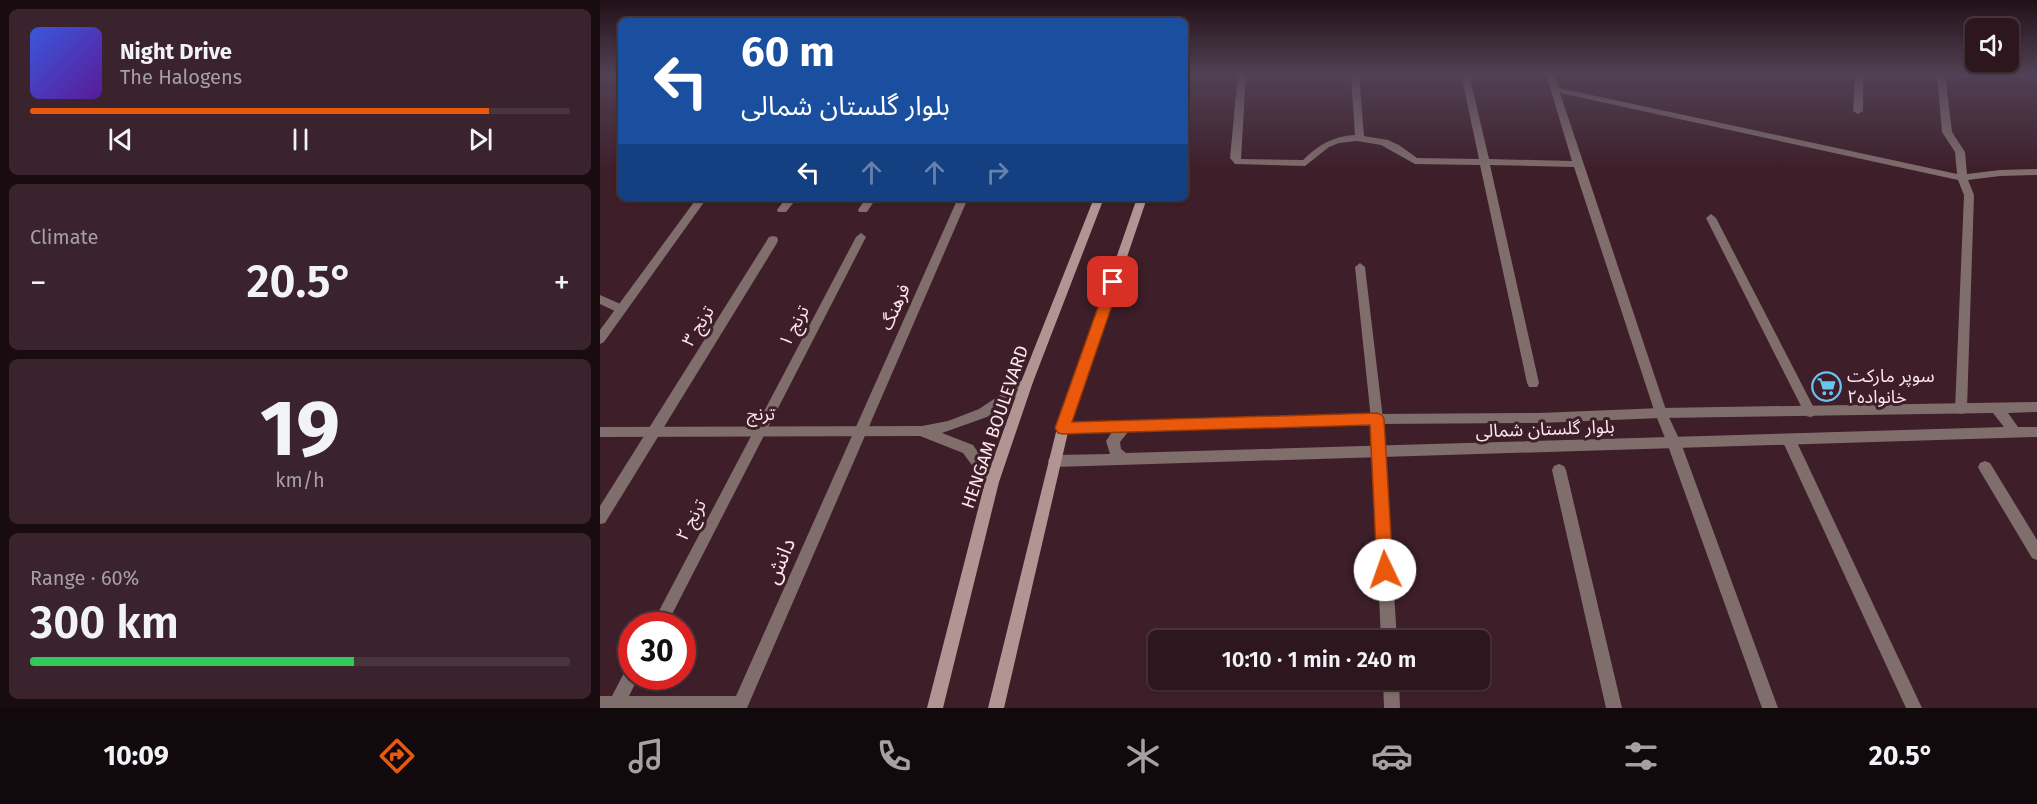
<!DOCTYPE html>
<html lang="en">
<head>
<meta charset="utf-8">
<style>
  :root { --surface:#2e161f; --page:#3a232c; --text:#f1f3f6; --muted:#a79fa4; --line:#49353d; --accent:#ea580c }
  body { margin:0; font-family:"Fira Sans","Noto Sans Arabic",sans-serif; background:var(--page); color:var(--text); height:100vh; display:flex; flex-direction:column; font-size:22px; white-space:nowrap }
  * { box-sizing:border-box; margin:0 }
  p { font-size:20px; color:var(--muted) }
  .icon { flex:none; width:33px; height:33px; fill:none; stroke:currentColor; stroke-width:2; stroke-linecap:round; stroke-linejoin:round }
  .map { position:relative; flex:1; overflow:hidden }
  .side { display:flex; flex-direction:column; gap:9px; padding:9px; background:#190c11; width:600px }
  .side>* { flex:none }
  .guide { position:absolute; left:18px; top:18px; width:570px; height:183px; border-radius:9px; box-shadow:0 2px 4px #0004,0 0 0 2px var(--line); background:#1a4fa0; color:#fff; overflow:hidden }
  .tools { position:absolute; left:1365px; top:18px; display:grid; gap:12px }
  .tools a { display:grid; place-items:center; width:54px; height:54px; border-radius:9px; background:var(--surface); box-shadow:0 2px 4px #0004,0 0 0 2px var(--line); font-size:30px }
  .speed { position:absolute; left:18px; top:612px; display:flex; gap:12px; font-size:30px; font-weight:700; text-align:center }
  .speed>* { display:grid; place-content:center; width:78px; height:78px; border-radius:50%; background:var(--surface); box-shadow:0 2px 4px #0004,0 0 0 2px var(--line); line-height:1 }
  .speed .limit { border:9px solid #d22; background:#fff; color:#111 }
  .pin { position:absolute; display:grid; place-items:center; width:51px; height:51px; color:#fff; margin:-26px; border-radius:12px; box-shadow:0 3px 9px #0006 }
  .me { position:absolute; width:66px; margin:-33px; rotate:357deg; stroke-linejoin:round; filter:drop-shadow(0 0 4px #0008) }
  .turn { display:flex; align-items:center; gap:21px; height:126px; padding:0 24px; font-size:27px }
  .turn .icon { width:78px; height:78px; stroke-width:2.5 }
  .turn b { display:block; font-size:42px; line-height:51px }
  .lanes { display:flex; align-items:center; height:57px; padding:0 24px; background:#0003; justify-content:center; gap:30px; direction:ltr }
  .lanes .off { opacity:.35 }
  .big { font-size:45px; font-weight:600; line-height:1.1 }
  .side .tile { flex:1; display:flex; flex-direction:column; justify-content:center; gap:9px; min-width:0; padding:0 21px; border-radius:9px; background:var(--page) }
  .side .dial { align-items:center; gap:0 }
  .dial b { font-size:78px; line-height:1 }
  .song { display:flex; align-items:center; gap:18px }
  .cover { width:72px; height:72px; border-radius:9px; background:linear-gradient(135deg,hsl(230 70% 55%),hsl(270 70% 35%)) }
  .played { height:6px; border-radius:3px; background:linear-gradient(90deg,var(--accent) 85%,var(--line) 85%) }
  .keys { display:flex; justify-content:space-around; direction:ltr }
  .heat { display:flex; justify-content:space-between; align-items:center; font-size:33px; direction:ltr }
  .charge { height:9px; border-radius:4px; background:linear-gradient(90deg,#34c759 60%,var(--line) 0) }
  .trip { position:absolute; left:548px; top:630px; width:342px; height:60px; border-radius:9px; background:var(--surface); box-shadow:0 2px 4px #0004,0 0 0 2px var(--line); font-weight:600; line-height:60px; text-align:center }
  .tab-bar { display:flex; height:96px; justify-content:space-around; align-items:center; background:#12090c; color:var(--muted) }
  .tab-bar .icon { width:42px; height:42px }
  .tab-bar .current { color:var(--accent) }
  .tab-bar b { font-size:27px; color:var(--text) }
  main { display:flex; flex:1; min-height:0 }
  .map>svg:first-child { display:block }
  .lines { fill:none; stroke-linecap:round; stroke-linejoin:round }
  .minor { fill:#806e6d; fill-rule:evenodd }
  .tertiary { fill:#806e6d; fill-rule:evenodd }
  .secondary { fill:#b19593; fill-rule:evenodd }
  .route { fill:#ea580c; stroke:#983908; stroke-width:1.5 }
  .labels { text-anchor:middle; stroke-width:6; stroke-linejoin:round; paint-order:stroke }
  .street-label { font-size:18px; fill:#fde8ee; stroke:#3d1e29 }
  .poi-label { font-size:18px; fill:#fde8ee; stroke:#3d1e29; text-anchor:start }
  .near-street-label { font-size:21px; fill:#fde8ee; stroke:#3d1e29 }
</style>
</head>
<body>
<main>
<section class="side">
<div class="tile">
<div class="song"><i class="cover"></i><div><b>Night Drive</b><p>The Halogens</p></div></div>
<div class="played"></div>
<div class="keys"><svg class="icon" aria-label="previous" viewBox="0 0 24 24"><path d="M18 5L8 12l10 7zM5 5v14"/></svg><svg class="icon" aria-label="pause" viewBox="0 0 24 24"><path d="M8 5v14M16 5v14"/></svg><svg class="icon" aria-label="next" viewBox="0 0 24 24"><path d="M6 5l10 7-10 7zM19 5v14"/></svg></div>
</div>
<div class="tile"><p>Climate</p>
<div class="heat"><a>−</a><b class="big">20.5°</b><a>+</a></div>
</div>
<div class="tile dial"><b>19</b><p>km/h</p></div>
<div class="tile"><p>Range · 60%</p><b class="big">300 km</b><div class="charge"></div></div>
</section>
<div class="map">
<svg width="1437" height="708" viewBox="0 0 1437 708">
  <rect width="100%" height="100%" fill="#3d1e29"/>
  <g class="lines">
    <g class="minor">
      <path d="M 638,74 L 646,74 L 641,159 L 703,160 C 718,145 733,136 755,135 L 751,74 L 759,74 L 764,136 L 788,140 L 799,145 L 817,158 L 879,159 L 861,74 L 869,74 L 889,159 L 972,161 L 946,74 L 954,74 L 959,88 L 1357,174 L 1355,152 L 1342,132 L 1337,74 L 1345,74 L 1352,132 L 1365,152 L 1367,174 L 1400,170 L 1437,169 L 1437,175 L 1400,176 L 1368,180 L 1374,195 L 1367,409 L 1365,413 L 1361,414 L 1357,413 L 1355,409 L 1364,195 L 1358,180 L 960,93 L 1067,413 L 1081,443 L 1178,708 L 1162,708 L 1067,443 L 1055,413 L 974,167 L 890,165 L 939,383 L 937,387 L 929,387 L 927,383 L 880,165 L 815,164 L 781,145 L 757,141 L 739,143 L 729,147 L 705,166 L 635,164 L 630,158 Z"/>
      <path d="M 1255,74 L 1263,74 L 1263,111 L 1258,114 L 1253,111 Z"/>
      <path d="M 186,198 L 197,198 L 186,212 L 178,212 L 177,210 Z"/>
      <path d="M 266,198 L 276,198 L 267,212 L 259,212 L 258,210 Z"/>
      <path d="M 358,198 L 368,198 L 147,708 L 0,708 L 0,696 L 12,696 L 26,669 L 32,667 L 32,676 L 39,676 L 29,696 L 136,696 Z"/>
      <path d="M 1111,214 L 1116,218 L 1214,408 L 1216,412 L 1214,416 L 1210,417 L 1206,416 L 1106,218 Z"/>
      <path d="M 261,233 L 266,237 L 66,626 L 51,626 L 256,237 Z"/>
      <path d="M 173,236 L 177,237 L 178,240 L 177,243 L 5,523 L 0,524 L 0,506 L 169,237 Z"/>
      <path d="M 760,263 L 765,267 L 783,419 L 797,640 L 781,640 L 771,419 L 755,267 Z"/>
      <path d="M 0,295 L 25,306 L 27,309 L 25,312 L 17,312 L 0,304 Z"/>
      <path d="M 1189,434 L 1194,436 L 1322,708 L 1306,708 L 1182,440 L 1184,436 Z"/>
      <path d="M 1385,461 L 1390,463 L 1437,540 L 1437,560 L 1432,558 L 1380,471 L 1378,467 L 1380,463 Z"/>
      <path d="M 959,464 L 964,466 L 966,470 L 1022,708 L 1006,708 L 952,470 L 954,466 Z"/>
      <path d="M 783,680 L 799,680 L 800,708 L 784,708 Z"/>
    </g>
    <g class="tertiary">
      <path d="M 97,198 L 107,198 L 4,342 L 0,344 L 0,330 Z"/>
      <path d="M 427,377 L 431,378 L 433,382 L 431,386 L 387,417 L 342,433 L 373,445 L 399,482 L 397,486 L 392,488 L 387,486 L 363,453 L 320,436 L 0,437 L 0,427 L 322,426 L 348,421 L 379,409 Z"/>
      <path d="M 1437,402 L 1437,412 L 1408,413 L 1418,427 L 1437,427 L 1437,437 L 455,467 L 450,465 L 448,461 L 450,457 L 455,455 L 510,454 L 506,441 L 512,432 L 463,433 L 458,432 L 457,428 L 458,424 L 463,423 L 777,414 L 939,413 L 1061,408 ZM 1393,413 L 1404,427 L 526,453 L 521,449 L 520,442 L 528,432 L 777,424 L 939,423 L 1061,418 Z"/>
    </g>
    <g class="secondary">
      <path d="M 585,74 L 590,74 L 585,78 Z"/>
      <path d="M 494,198 L 504,198 L 433,382 L 399,482 L 343,708 L 327,708 L 385,482 L 421,382 Z"/>
      <path d="M 537,198 L 547,198 L 469,428 L 404,708 L 388,708 L 457,428 Z"/>
    </g>
  </g>
  <linearGradient id="sky" x2="0" y2="1"><stop stop-color="#221017"/><stop offset="0.43" stop-color="#514154"/><stop offset="1" stop-color="#514154" stop-opacity="0"/></linearGradient>
  <rect width="1437" height="173" fill="url(#sky)"/>
  <path class="route" d="M 513,277 L 520,282 L 472,422 L 777,413 L 782,415 L 784,419 L 793,570 L 791,576 L 785,578 L 779,576 L 777,570 L 770,425 L 463,434 L 458,433 L 455,428 L 507,282 Z"/>
  <defs>
    <symbol id="supermarket-ring" viewBox="-11 -11 22 22"><circle r="9.5" fill="#3d1e29" stroke="#68c4f0" stroke-width="1.5"/><path d="M-6-5.5h2.5l.6 2H6L4.5 2H-2.5L-4.4-4H-6ZM-1.5 3.2a1.3 1.3 0 1 0 .1 0ZM3 3.2a1.3 1.3 0 1 0 .1 0Z" fill="#68c4f0"/></symbol>
  </defs>
  <g fill-rule="evenodd">
    <use href="#supermarket-ring" x="1210" y="370" width="33" height="33"/>
  </g>
  <g class="labels">
    <g class="street-label">
      <text transform="translate(295 307) rotate(-66)" y="6">فرهنگ</text>
      <text transform="translate(98 326) rotate(-58)" y="6">ترنج ۳</text>
      <text transform="translate(194 326) rotate(-62)" y="6">ترنج ۱</text>
      <text x="161" y="420">ترنج</text>
      <text transform="translate(395 427) rotate(-71)" y="6">HENGAM BOULEVARD</text>
      <text transform="translate(945 429) rotate(-2)" y="6">بلوار گلستان شمالی</text>
      <text transform="translate(91 520) rotate(-62)" y="6">ترنج ۲</text>
    </g>
    <g class="poi-label">
      <text x="1247" y="382">سوپر ماركت<tspan x="1247" dy="21">خانواده٢</tspan></text>
    </g>
    <g class="near-street-label">
      <text transform="translate(180 561) rotate(-67)" y="7">دانش</text>
    </g>
  </g>
</svg>
<div class="tools">
<a><svg class="icon" aria-label="sound" viewBox="0 0 24 24"><path d="M4 9h4l5-4v14l-5-4H4zM17 9q2 3 0 6"/></svg></a>
</div>
<div class="speed"><div class="limit">30</div></div>
<div class="pin" style="left:513px;top:282px;background:#d93025"><svg class="icon" aria-label="arrive" viewBox="0 0 24 24"><path d="M6 21V4h12l-3 4 3 4H6"/></svg></div>
<svg class="me" style="left:785px;top:570px" viewBox="-20 -20 40 40"><circle r="19" fill="#fff"/><path d="M0-13L10 11 0 6-10 11z" fill="#ea580c"/></svg>
<div class="trip">10:10 · 1 min · 240 m</div>
<div class="guide">
<div class="turn"><svg class="icon" aria-label="left" viewBox="0 0 24 24"><path d="M17 20v-9H6M10 6l-5 5 5 5"/></svg><div><b>60 m</b>بلوار گلستان شمالی</div></div>
<div class="lanes"><svg class="icon" aria-label="left" viewBox="0 0 24 24"><path d="M17 20v-9H6M10 6l-5 5 5 5"/></svg><svg class="icon off" aria-label="ahead" viewBox="0 0 24 24"><path d="M12 20V5M6 11l6-6 6 6"/></svg><svg class="icon off" aria-label="ahead" viewBox="0 0 24 24"><path d="M12 20V5M6 11l6-6 6 6"/></svg><svg class="icon off" aria-label="right" viewBox="0 0 24 24"><path d="M7 20v-9h11M14 6l5 5-5 5"/></svg></div>
</div>
</div>
</main>
<nav class="tab-bar">
<b>10:09</b>
<svg class="icon current" aria-label="directions" viewBox="0 0 24 24"><path d="M12 3l9 9-9 9-9-9zM9 14v-3h6M13 9l2 2-2 2"/></svg>
<svg class="icon" aria-label="music" viewBox="0 0 24 24"><path d="M9 18V5l10-2v13"/><circle cx="6" cy="18" r="3"/><circle cx="16" cy="16" r="3"/></svg>
<svg class="icon" aria-label="phone" viewBox="0 0 24 24"><path d="M5 4h4l2 5-3 2q2 4 5 5l2-3 5 2v4C11 20 4 13 5 4z"/></svg>
<svg class="icon" aria-label="climate" viewBox="0 0 24 24"><path d="M12 3v18M4 7l16 10M4 17L20 7"/></svg>
<svg class="icon" aria-label="car" viewBox="0 0 24 24"><path d="M5 17H2v-5l4-1 3-4h7l3 4 3 1v5h-3M9 17h6M6 11h13"/><circle cx="7" cy="17" r="2"/><circle cx="17" cy="17" r="2"/></svg>
<svg class="icon" aria-label="filters" viewBox="0 0 24 24"><path d="M4 7h16M4 17h16"/><circle cx="9" cy="7" r="2"/><circle cx="15" cy="17" r="2"/></svg>
<b>20.5°</b>
</nav>
</body>
</html>
